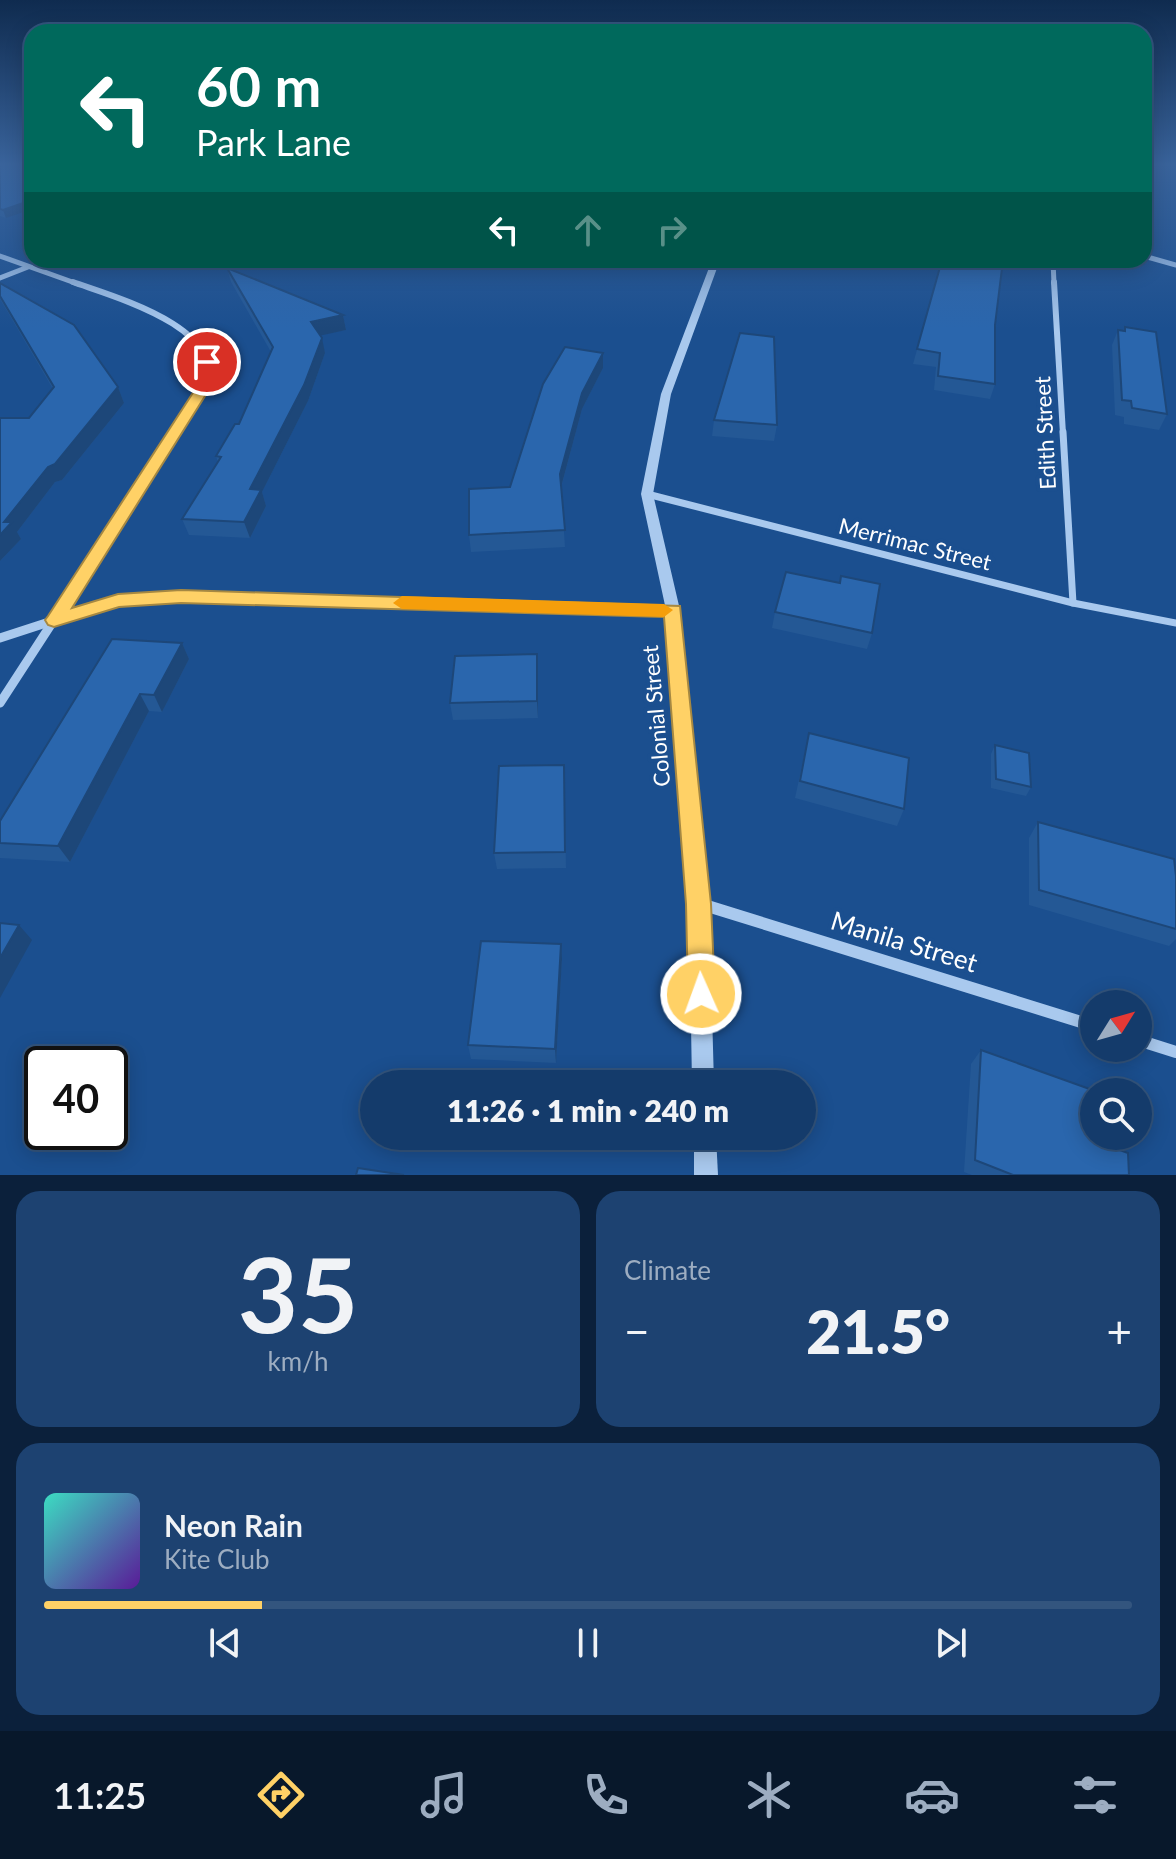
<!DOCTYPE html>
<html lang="en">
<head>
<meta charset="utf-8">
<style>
  :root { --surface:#143b6b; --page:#1d4271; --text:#f1f3f6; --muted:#9dadc1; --line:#33557e; --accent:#ffd166 }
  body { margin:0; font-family:Lato,sans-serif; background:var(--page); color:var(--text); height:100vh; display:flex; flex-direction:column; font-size:30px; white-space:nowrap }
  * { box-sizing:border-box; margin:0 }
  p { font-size:26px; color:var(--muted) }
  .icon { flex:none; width:44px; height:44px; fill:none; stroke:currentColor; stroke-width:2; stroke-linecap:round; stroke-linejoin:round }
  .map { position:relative; height:1175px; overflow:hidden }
  .details { display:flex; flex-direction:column; gap:16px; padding:16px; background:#0b203b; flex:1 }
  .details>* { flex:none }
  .top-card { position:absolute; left:24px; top:24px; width:1128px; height:244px; border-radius:24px; box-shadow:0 4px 20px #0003,0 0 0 2px var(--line); background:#00695c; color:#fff; overflow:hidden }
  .needle { width:52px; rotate:53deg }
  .fabs { position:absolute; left:1080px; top:990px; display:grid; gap:16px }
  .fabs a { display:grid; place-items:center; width:72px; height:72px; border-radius:50%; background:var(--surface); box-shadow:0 4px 20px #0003,0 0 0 2px var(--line); font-size:40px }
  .speed { position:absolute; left:24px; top:1046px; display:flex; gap:16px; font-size:40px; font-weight:700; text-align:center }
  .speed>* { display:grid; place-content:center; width:104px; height:104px; border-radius:50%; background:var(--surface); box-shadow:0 4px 20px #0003,0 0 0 2px var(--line); line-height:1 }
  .speed .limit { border:4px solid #111; border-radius:12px; background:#fff; color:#111 }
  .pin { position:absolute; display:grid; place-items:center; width:68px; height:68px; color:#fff; margin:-34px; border:4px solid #fff; border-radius:50%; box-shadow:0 2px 8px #0007 }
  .me { position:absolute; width:88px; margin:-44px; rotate:358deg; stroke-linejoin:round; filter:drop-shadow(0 0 6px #0008) }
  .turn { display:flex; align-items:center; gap:28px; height:168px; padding:0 40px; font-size:36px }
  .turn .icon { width:104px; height:104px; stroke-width:2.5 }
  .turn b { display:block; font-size:56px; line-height:68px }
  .lanes { display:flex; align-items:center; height:76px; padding:0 40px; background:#0003; justify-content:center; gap:40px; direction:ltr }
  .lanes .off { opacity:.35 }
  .big { font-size:60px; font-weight:800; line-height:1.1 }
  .details .card { flex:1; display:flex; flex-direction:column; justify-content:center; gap:12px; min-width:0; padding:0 28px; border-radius:24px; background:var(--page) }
  .details .dial { align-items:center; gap:0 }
  .dial b { font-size:104px; line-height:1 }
  .song { display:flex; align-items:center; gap:24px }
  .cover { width:96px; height:96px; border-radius:12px; background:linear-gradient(135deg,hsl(170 70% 55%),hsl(270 70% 35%)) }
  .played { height:8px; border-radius:4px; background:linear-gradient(90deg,var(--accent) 20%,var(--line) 20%) }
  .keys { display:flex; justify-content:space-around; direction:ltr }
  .heat { display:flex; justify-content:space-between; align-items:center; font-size:44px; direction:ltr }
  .details .tiles { flex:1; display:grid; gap:16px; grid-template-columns:1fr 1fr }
  .card:last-child { grid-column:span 2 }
  .trip { position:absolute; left:360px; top:1070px; width:456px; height:80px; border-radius:40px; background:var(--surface); box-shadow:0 4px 20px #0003,0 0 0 2px var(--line); font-weight:800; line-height:80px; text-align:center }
  .tab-bar { display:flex; height:128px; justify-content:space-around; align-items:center; background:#08182b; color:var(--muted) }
  .tab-bar .icon { width:56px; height:56px }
  .tab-bar .active { color:var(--accent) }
  .tab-bar b { font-size:36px; color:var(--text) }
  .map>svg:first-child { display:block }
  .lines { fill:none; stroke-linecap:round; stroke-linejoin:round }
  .minor-far4 { stroke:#a9c9ee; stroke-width:5 }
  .minor-far3 { stroke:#a9c9ee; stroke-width:6 }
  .minor-far2 { stroke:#a9c9ee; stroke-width:7 }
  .minor-far1 { stroke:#a9c9ee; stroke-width:9 }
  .minor { stroke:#a9c9ee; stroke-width:12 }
  .tertiary { fill:#a9c9ee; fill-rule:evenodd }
  .wall { fill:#245895 }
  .shaded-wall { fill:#1d4779 }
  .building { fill:#2a66ad; stroke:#1d4779; stroke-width:2 }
  .route { fill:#ffd166; stroke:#a68842; stroke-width:2 }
  .slow { fill:#f59e0b }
  .labels { text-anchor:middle; stroke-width:8; stroke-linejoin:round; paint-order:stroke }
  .street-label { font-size:22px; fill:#fff; stroke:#1b4f8f }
  .near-street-label { font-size:26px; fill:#fff; stroke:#1b4f8f }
</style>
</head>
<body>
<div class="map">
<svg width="1176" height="1175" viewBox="0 0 1176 1175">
  <rect width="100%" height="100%" fill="#1b4f8f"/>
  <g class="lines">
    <g class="minor-far4">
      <path d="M 0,256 L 78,284"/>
      <path d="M 1144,256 L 1176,265"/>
      <path d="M 1053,260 L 1054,284"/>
      <path d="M 0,278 L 28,267"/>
    </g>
    <g class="minor-far3">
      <path d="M 73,282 C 111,296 230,328 204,387 C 196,403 183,419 173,434"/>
      <path d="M 1054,282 L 1063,434"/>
    </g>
    <g class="minor-far2">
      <path d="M 1063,432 L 1073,603"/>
      <path d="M 647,494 L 1073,603 L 1176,623"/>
      <path d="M 40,625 L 118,600 L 181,597 L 673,610"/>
      <path d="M 50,625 L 175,432"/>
    </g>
    <g class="minor-far1">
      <path d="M 0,638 L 46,623"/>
      <path d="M 0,703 L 52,623"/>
    </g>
    <g class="minor">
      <path d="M 701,904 L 1094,1026"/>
      <path d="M 1138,1040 L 1176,1052"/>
    </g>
    <g class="tertiary">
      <path d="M 712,260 L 720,260 L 671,394 L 653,494 L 680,610 L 709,904 L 714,1084 L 692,1084 L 689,904 L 666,610 L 641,494 L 661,394 Z"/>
      <path d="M 694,1136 L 716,1136 L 718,1175 L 694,1175 Z"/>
    </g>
  </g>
  <g class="wall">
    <path d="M 0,166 L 6,218 L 0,216 Z"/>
    <path d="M 942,260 L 1003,260 L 995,325 L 995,384 L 990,399 L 934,390 L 936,367 L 913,364 Z"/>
    <path d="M 227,268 L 343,315 L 346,330 L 320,335 L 325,353 L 308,401 L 262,492 L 266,506 L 250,538 L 189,535 L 182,519 L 218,462 L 216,456 L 239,424 L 271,352 L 231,282 Z"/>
    <path d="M 0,283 L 118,387 L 124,403 L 62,480 L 55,482 L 17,532 L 21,539 L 0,561 L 29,418 L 53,389 L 0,299 Z"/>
    <path d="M 1125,327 L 1167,414 L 1159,430 L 1124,424 L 1124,417 L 1115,415 L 1112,345 L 1118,330 L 1123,331 Z"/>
    <path d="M 603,353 L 603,368 L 582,409 L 561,488 L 565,547 L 471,552 L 469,535 L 510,487 Z"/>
    <path d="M 714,420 L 777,425 L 774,441 L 712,436 Z"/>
    <path d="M 839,583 L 872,633 L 867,649 L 772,628 L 775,612 Z"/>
    <path d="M 182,643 L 189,659 L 162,712 L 149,711 L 70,862 L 0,858 L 0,821 Z"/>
    <path d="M 538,671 L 538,718 L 453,720 L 450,703 Z"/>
    <path d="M 809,733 L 904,809 L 897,826 L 795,798 Z"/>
    <path d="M 995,745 L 1031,787 L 1026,796 L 991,788 L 991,754 Z"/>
    <path d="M 564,765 L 566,868 L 497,869 L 494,853 Z"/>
    <path d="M 1038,822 L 1176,876 L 1176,939 L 1169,946 L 1029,905 L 1029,838 Z"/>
    <path d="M 561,944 L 562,959 L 556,1063 L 471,1059 L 468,1045 Z"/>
    <path d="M 981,1050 L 1129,1175 L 972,1175 L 964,1172 L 971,1064 Z"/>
  </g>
  <g class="shaded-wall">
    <path d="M 32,200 L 32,209 L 6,218 L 3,210 Z"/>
    <path d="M 343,315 L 346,330 L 314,337 L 311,322 Z"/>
    <path d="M 322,338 L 325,353 L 308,401 L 262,492 L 266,506 L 250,538 L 244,522 L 250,489 Z"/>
    <path d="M 603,353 L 603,368 L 582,409 L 560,491 L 560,474 L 582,393 Z"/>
    <path d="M 118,387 L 124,403 L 62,480 L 55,482 L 17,532 L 21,539 L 0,561 L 0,535 L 4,522 L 48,467 Z"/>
    <path d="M 182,643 L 189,659 L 162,712 L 154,695 Z"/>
    <path d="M 537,654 L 538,671 L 538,718 L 537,701 Z"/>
    <path d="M 140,694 L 149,711 L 70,862 L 58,846 Z"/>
    <path d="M 19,925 L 32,940 L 0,998 L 0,958 Z"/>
    <path d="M 561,944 L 562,959 L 556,1063 L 555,1049 Z"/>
  </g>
  <g class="building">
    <path d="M 5,164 L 32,164 L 32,200 L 3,210 L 0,209 L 0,166 Z"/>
    <path d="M 942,260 L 1003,260 L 995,325 L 995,384 L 938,376 L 940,353 L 917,349 Z"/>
    <path d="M 227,268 L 343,315 L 311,322 L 322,338 L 304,385 L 250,489 L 261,490 L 244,522 L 182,519 L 221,457 L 216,456 L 235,424 L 239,424 L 273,347 Z"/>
    <path d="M 0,283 L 74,325 L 118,387 L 55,464 L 48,467 L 4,522 L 12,522 L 0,535 L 0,418 L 29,418 L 54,387 L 0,296 Z"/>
    <path d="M 1125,327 L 1156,332 L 1167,414 L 1132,408 L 1131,401 L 1122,400 L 1118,330 L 1125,331 Z"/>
    <path d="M 740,333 L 774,337 L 777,425 L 714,420 Z"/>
    <path d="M 565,347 L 603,353 L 582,393 L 560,474 L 565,530 L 469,535 L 469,489 L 510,487 L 543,384 Z"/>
    <path d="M 786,572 L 840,583 L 841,576 L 880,584 L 872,633 L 775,612 Z"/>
    <path d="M 112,639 L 182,643 L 154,695 L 140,694 L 58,846 L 0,843 L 0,821 Z"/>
    <path d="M 537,654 L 537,701 L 450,703 L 455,656 Z"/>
    <path d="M 809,733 L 909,758 L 904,809 L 800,781 Z"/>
    <path d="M 995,745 L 1029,753 L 1031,787 L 996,779 Z"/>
    <path d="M 564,765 L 565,852 L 494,853 L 499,766 Z"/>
    <path d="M 1038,822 L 1174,859 L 1176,876 L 1176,929 L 1039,890 Z"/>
    <path d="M 0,923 L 19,925 L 0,958 Z"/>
    <path d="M 481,941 L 561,944 L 555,1049 L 468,1045 Z"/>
    <path d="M 981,1050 L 1098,1092 L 1094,1092 L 1094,1136 L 1103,1136 L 1103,1144 L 1128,1153 L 1129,1175 L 1013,1175 L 975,1160 Z"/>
    <path d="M 358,1168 L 404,1175 L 356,1175 Z"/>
  </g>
  <linearGradient id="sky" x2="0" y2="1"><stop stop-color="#0f2b4f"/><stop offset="0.5" stop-color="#39639b"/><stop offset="1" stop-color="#39639b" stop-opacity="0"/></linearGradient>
  <rect width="1176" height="329" fill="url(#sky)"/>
  <path class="route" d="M 207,358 L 214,362 L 212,385 L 72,608 L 118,594 L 181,590 L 680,606 L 711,904 L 715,994 L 711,1003 L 701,1007 L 692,1003 L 688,994 L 686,904 L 664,617 L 181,603 L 119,607 L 54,627 L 48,625 L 45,620 L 48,616 L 198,385 L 200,362 Z"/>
  <path class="slow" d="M 402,596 L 664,604 L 673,610 L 664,617 L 402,609 L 393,603 Z"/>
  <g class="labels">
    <g class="street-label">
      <text transform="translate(1045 433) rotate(-93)" y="8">Edith Street</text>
      <text transform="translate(915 544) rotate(14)" y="8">Merrimac Street</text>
      <text transform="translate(656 716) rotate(-95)" y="8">Colonial Street</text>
    </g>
    <g class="near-street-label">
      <text transform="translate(904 942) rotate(17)" y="9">Manila Street</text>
    </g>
  </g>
</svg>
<div class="fabs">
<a><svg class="needle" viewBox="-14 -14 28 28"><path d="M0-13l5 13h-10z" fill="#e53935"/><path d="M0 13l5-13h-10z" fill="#9dadc1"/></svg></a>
<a><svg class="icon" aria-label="search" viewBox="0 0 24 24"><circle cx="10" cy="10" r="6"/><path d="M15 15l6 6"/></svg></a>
</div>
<div class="speed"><div class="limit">40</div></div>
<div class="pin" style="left:207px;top:362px;background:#d93025"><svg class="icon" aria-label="arrive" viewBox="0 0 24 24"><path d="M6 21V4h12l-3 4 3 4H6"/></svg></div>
<svg class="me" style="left:701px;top:994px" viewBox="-20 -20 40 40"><circle r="17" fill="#ffd166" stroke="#fff" stroke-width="3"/><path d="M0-11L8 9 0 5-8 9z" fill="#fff"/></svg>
<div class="trip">11:26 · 1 min · 240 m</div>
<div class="top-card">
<div class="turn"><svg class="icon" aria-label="left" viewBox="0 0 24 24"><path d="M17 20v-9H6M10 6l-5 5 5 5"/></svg><div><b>60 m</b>Park Lane</div></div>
<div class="lanes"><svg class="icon" aria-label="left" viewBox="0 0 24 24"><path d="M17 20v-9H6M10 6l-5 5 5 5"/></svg><svg class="icon off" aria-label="ahead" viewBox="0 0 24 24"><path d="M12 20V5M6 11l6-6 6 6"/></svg><svg class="icon off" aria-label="right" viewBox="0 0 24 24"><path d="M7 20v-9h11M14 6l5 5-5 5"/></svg></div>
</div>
</div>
<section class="details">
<div class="tiles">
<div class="card dial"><b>35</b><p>km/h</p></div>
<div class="card"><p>Climate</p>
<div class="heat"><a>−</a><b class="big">21.5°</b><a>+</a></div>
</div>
<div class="card">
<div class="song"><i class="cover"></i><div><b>Neon Rain</b><p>Kite Club</p></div></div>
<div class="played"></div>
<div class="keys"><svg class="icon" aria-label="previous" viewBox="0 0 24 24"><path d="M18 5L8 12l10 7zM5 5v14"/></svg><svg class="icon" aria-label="pause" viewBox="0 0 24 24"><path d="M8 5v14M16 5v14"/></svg><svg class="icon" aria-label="next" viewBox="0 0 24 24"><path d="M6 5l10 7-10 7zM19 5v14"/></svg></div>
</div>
</div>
</section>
<nav class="tab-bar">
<b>11:25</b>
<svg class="icon active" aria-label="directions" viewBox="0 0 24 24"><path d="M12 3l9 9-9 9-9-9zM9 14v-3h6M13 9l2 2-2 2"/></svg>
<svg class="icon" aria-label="music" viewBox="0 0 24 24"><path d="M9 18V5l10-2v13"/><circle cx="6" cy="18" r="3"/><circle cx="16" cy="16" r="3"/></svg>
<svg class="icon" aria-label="phone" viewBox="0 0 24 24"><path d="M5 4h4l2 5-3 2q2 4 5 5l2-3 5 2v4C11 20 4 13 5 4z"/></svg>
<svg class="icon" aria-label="climate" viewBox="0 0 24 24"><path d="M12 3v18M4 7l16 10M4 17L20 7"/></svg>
<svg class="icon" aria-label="car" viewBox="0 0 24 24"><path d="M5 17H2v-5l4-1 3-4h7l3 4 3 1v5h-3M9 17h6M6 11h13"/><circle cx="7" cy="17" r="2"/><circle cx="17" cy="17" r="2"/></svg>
<svg class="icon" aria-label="filters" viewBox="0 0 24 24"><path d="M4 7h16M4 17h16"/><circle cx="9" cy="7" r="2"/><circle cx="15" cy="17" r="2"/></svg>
</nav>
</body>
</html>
